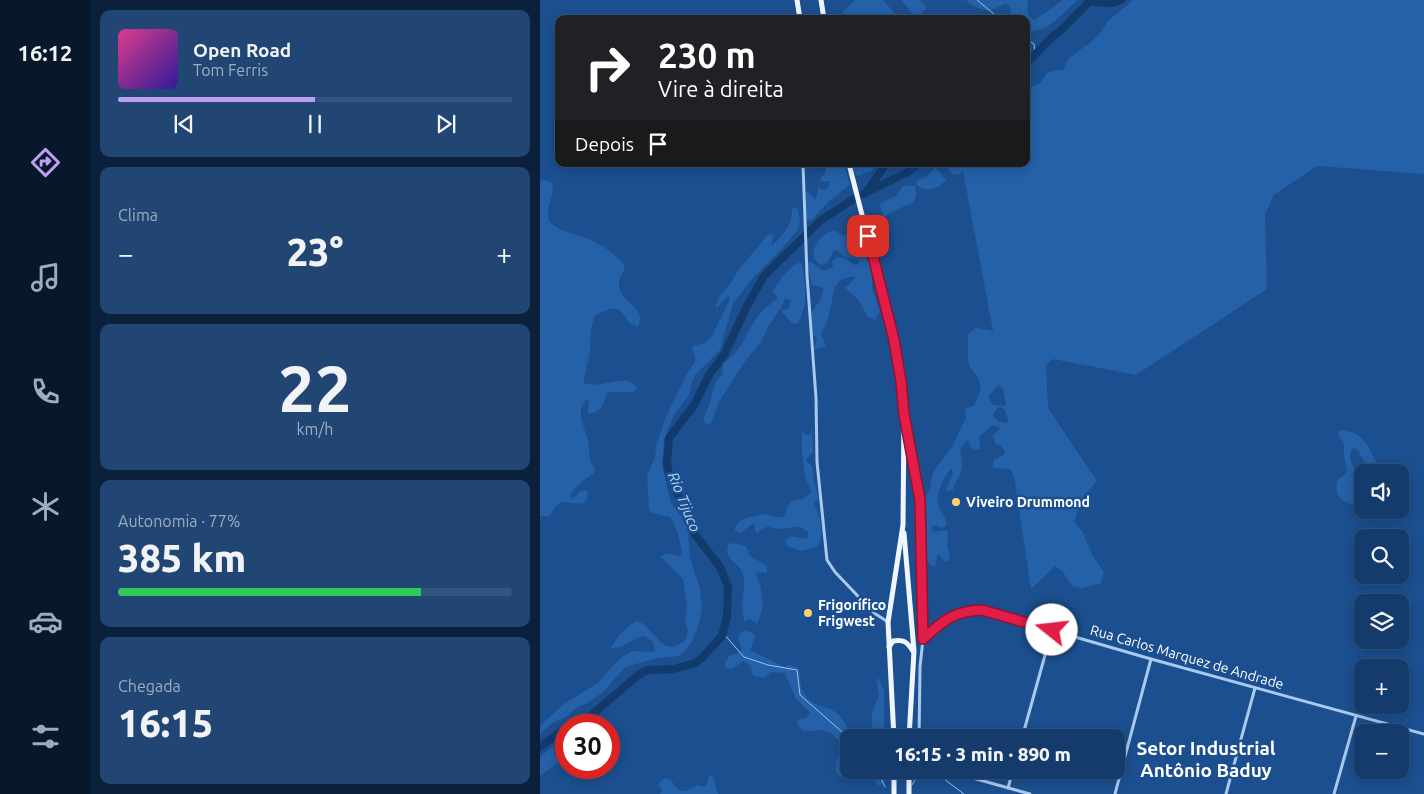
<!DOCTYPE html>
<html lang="pt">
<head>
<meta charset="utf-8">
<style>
  :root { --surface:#143b6b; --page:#214673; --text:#f1f3f6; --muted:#9dadc1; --line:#33557e; --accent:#bca0f2 }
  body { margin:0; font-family:Ubuntu,sans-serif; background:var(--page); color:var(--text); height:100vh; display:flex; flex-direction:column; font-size:19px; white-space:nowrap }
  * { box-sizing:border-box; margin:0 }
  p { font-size:16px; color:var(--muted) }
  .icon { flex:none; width:28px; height:28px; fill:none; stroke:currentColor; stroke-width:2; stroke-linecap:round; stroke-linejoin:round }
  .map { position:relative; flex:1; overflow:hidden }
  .sheet { display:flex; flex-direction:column; gap:10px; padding:10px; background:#0b203b; width:450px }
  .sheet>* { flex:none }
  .top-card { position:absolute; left:15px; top:15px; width:475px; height:152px; border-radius:10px; box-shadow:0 2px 12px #0003,0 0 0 1px var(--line); background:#202124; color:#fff; overflow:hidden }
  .tools { position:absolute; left:814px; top:464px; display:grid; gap:10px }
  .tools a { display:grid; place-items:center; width:55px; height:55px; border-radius:10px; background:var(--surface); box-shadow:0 2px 12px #0003,0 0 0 1px var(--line); font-size:25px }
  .speed { position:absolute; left:15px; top:714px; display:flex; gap:10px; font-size:25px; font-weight:700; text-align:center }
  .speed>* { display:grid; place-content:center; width:65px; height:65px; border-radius:50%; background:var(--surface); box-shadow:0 2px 12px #0003,0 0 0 1px var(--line); line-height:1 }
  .speed .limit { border:8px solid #d22; background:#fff; color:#111 }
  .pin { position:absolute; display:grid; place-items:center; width:42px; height:42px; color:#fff; margin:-21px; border-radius:10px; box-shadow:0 2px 8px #0006 }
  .me { position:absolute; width:55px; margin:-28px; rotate:286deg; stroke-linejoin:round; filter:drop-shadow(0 0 4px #0008) }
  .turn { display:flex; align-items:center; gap:18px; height:105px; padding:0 20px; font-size:22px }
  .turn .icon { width:65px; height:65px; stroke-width:2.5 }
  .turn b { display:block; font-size:35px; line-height:42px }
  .then { display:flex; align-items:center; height:48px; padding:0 20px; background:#0003; gap:10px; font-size:19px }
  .big { font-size:38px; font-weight:800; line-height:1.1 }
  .sheet .widget { flex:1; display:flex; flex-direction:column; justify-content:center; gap:8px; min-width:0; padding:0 18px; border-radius:10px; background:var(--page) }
  .sheet .dial { align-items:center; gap:0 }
  .dial b { font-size:65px; line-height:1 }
  .song { display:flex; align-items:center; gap:15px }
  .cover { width:60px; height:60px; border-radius:8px; background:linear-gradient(135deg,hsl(330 70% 55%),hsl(250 70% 35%)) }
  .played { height:5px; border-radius:2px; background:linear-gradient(90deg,var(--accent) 50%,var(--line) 50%) }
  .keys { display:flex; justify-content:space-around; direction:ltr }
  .heat { display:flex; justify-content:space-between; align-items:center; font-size:28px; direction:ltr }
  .charge { height:8px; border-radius:4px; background:linear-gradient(90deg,#34c759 77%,var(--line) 0) }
  .trip { position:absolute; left:300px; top:729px; width:285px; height:50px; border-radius:10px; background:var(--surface); box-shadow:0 2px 12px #0003,0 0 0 1px var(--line); font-weight:800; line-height:50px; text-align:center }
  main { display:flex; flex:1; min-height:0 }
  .tab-bar { display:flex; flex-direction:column; width:90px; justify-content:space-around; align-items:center; background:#08182b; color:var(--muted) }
  .tab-bar .icon { width:35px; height:35px }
  .tab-bar .active { color:var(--accent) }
  .tab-bar b { font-size:22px; color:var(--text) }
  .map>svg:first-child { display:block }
  .green { fill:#2461a8; fill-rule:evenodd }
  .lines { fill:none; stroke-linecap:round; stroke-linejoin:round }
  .stream { stroke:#9cc4f0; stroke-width:1 }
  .river { stroke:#123a6d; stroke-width:8 }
  .minor { stroke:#a9c9ee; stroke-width:3 }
  .primary { stroke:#f0f6ff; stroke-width:5 }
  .route-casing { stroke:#92132f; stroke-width:12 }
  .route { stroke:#e11d48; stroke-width:9 }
  .poi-dot { fill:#ffd166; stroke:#1b4f8f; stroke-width:2 }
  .labels { text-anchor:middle; stroke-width:5; stroke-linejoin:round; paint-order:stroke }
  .poi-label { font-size:14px; font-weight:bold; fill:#fff; stroke:#1b4f8f; text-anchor:start }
  .street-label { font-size:14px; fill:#fff; stroke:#1b4f8f }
  .water-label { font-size:15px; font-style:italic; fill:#b5d3f5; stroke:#1b4f8f }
  .district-label { font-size:19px; font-weight:bold; fill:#fff; stroke:#1b4f8f }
</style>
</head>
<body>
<main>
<nav class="tab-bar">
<b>16:12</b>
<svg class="icon active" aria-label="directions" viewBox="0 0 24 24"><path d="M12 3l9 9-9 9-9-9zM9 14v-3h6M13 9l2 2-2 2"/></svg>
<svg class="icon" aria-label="music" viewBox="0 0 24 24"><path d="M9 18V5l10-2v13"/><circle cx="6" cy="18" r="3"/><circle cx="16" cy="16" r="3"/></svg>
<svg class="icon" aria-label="phone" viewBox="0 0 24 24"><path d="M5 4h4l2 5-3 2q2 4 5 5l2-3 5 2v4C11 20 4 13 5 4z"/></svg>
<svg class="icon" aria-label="climate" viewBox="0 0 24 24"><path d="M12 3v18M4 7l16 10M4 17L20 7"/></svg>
<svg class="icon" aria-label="car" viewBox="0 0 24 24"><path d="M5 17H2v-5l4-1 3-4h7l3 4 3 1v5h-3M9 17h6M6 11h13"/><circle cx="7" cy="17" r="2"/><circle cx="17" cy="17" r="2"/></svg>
<svg class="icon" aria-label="filters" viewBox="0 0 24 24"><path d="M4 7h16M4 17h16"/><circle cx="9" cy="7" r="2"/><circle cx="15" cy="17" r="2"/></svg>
</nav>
<section class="sheet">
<div class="widget">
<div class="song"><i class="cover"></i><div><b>Open Road</b><p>Tom Ferris</p></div></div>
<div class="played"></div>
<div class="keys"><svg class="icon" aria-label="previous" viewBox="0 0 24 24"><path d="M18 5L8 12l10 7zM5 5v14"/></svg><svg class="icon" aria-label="pause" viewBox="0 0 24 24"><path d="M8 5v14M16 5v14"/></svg><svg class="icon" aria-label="next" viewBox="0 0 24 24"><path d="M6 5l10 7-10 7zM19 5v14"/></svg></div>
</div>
<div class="widget"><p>Clima</p>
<div class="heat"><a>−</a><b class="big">23°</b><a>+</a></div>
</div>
<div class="widget dial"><b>22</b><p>km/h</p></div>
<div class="widget"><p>Autonomia · 77%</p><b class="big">385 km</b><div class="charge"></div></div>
<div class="widget"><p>Chegada</p><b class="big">16:15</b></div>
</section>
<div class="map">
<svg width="884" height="794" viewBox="0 0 884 794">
  <rect width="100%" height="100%" fill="#1b4f8f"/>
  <g class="green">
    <path d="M 315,0 L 343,0 L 360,19 L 308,19 L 302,12 Z"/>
    <path d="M 361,0 L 380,0 L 387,8 L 376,18 Z"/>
    <path d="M 426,0 L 487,0 C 489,8 484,17 495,20 L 523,0 L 538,0 C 519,15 513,30 486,32 L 486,19 L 470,19 L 471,9 L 467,4 L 464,4 C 451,13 438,12 426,0 Z"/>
    <path d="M 593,0 L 884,0 L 884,174 L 777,166 L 734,195 L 725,214 L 727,289 L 596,375 L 513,359 L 506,365 L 508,408 L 557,481 L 542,498 L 534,522 L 542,531 L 553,556 L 564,572 L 561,583 L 542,588 L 532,586 L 523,572 L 515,566 L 491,589 L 474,476 L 470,469 L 455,468 L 453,466 L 454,459 L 463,456 L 465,451 L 460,445 L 456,445 L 453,436 L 460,428 L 453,425 L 439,437 L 440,449 C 432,451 430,447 428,440 C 415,450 423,456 422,466 C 422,474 415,482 413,490 L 411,491 L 406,490 L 413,473 L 412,468 C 404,475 396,493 398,504 C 400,513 408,516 406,526 L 401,528 L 394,525 L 391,529 L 394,532 L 406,530 L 408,532 L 407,546 L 410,557 L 408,561 L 405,562 L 398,554 L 395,567 L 393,567 L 387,562 L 387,526 L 384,499 L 390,489 L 393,472 L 412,447 L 426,418 L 425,408 L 434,406 L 441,389 L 438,377 L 431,369 L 428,361 L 428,334 L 436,328 L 453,331 L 423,171 L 418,175 L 412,174 L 405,164 L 486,164 L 486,95 L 493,86 L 501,83 L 506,74 L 512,71 L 523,70 L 530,57 L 550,43 L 560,33 L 568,21 ZM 458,385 L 463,389 L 466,406 L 453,405 L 448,397 ZM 460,407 L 465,410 L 469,423 C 460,422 457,423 453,414 L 458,408 Z"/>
    <path d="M 287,164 L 303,164 L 310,185 L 289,201 L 272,220 L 266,221 L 265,192 L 268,192 L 275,199 L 277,196 L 278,187 L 284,190 L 288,188 L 290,181 L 281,181 L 281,177 L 285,173 Z"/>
    <path d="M 312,164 L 338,164 L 331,171 L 318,176 L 315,173 Z"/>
    <path d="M 395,168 L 399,171 L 406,180 C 397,189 387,194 376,184 L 377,181 L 387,176 Z"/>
    <path d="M 3,180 L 11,182 C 18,194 1,211 11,223 C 19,231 32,233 43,237 C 54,241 64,246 73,254 C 78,258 83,262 85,269 C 83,274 79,278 79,284 C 79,303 108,306 98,327 C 83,324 85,301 65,311 C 61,312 57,314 54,317 L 51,330 L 50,351 L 44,379 L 44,383 C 59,390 88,371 97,388 L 95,391 L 91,392 L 68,392 C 63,403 63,412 48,414 L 49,401 L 47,399 C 34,410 45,427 48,441 C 50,448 48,456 51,462 C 52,464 54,466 55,469 L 54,473 C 44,481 35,484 30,497 L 33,499 C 38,494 41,488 48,492 C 47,511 33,501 23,502 C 17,503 13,512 9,516 L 0,516 L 0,182 Z"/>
    <path d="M 367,185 L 375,186 L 376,193 L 374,202 L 358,209 L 344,217 L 339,204 L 356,196 L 362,187 Z"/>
    <path d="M 255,207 L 258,210 L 260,221 L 259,228 L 246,244 L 213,278 L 193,303 L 180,350 L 156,374 L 151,384 L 149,395 L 134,415 L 124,439 L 122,465 L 131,503 L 141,516 L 148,530 L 150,558 L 160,589 L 162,607 L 158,627 L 152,642 L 145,651 L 139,656 L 118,658 L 85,667 L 64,691 L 48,703 L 39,706 L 26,717 L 11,724 L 0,734 L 0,726 L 24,704 L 58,683 L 80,658 L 93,651 L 112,652 L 115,650 L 113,642 L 104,636 C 91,638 85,649 71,648 C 76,638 87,625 97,621 C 115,626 122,662 146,639 L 148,631 L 145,621 L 147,606 L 143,579 L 121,557 L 126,553 L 139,556 L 142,554 C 141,542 136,526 130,517 L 112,513 L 109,510 L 107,475 L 115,458 L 116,446 L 126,417 L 145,377 L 156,360 L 152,349 L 153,346 L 165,343 L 171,338 L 190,299 L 189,296 C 183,298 182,306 175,308 L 179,297 L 191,283 L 198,270 L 227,236 L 230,234 L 234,235 L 231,245 C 243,237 253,223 252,209 Z"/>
    <path d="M 320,228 L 323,230 L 328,261 L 332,268 L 332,288 L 340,311 L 335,320 L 328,317 L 318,299 L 305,288 L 316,277 C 291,275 294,297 289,315 C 288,322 284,327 281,334 L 286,346 L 273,350 L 277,340 L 276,337 L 270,333 L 272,312 L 280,300 L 284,290 L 282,287 L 272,285 L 267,265 L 268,262 L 272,263 L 283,271 L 293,267 L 292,261 C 300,253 307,260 315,265 L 319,264 L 318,260 L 305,257 L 297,250 L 294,250 L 288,262 L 282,265 C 263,256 280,234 294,230 L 302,235 L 315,232 Z"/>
    <path d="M 258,263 L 261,263 C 266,283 269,305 258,323 L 253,324 L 241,311 L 249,308 L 251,300 L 245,299 L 241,308 L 229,325 L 221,342 L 203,364 L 180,400 C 175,408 175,418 170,425 L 166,424 L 163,418 L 169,406 L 176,381 L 182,375 L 183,363 C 201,353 207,331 218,316 C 223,309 232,303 238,298 L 233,291 C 239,280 247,270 258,263 Z"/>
    <path d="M 272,428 L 273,452 L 266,459 L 267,462 L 272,466 L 274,480 L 279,500 L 276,501 L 274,504 C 281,516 285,535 277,547 L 260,551 L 247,546 L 245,540 L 251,536 L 267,539 L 269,533 C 255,519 245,535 228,526 L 217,533 L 215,530 L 215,524 L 212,524 L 201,533 L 195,532 C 195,520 205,518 215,516 C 218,516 222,514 226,514 C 234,515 237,520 245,516 L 247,507 L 251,501 L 262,499 L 270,494 C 272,488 268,486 266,480 C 263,470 261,443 262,432 L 267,435 L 270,435 Z"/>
    <path d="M 800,430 C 823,432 826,442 836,461 L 835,464 L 829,465 L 824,461 L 817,449 L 813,448 L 810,453 L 810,459 L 814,467 L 815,483 L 813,492 L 822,495 L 822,506 C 807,506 791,497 798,479 L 804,476 L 807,471 L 804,455 L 804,444 L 798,434 Z"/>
    <path d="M 192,543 L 206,546 L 210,556 L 227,566 L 227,573 L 217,572 L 216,575 L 220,584 L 223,607 L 217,624 L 209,619 L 205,622 C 198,606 207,590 203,574 C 200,562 181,559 189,544 Z"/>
    <path d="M 205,630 L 214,634 L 215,638 L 210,650 L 245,667 L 248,665 L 258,667 C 261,676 259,686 264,694 C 274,709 286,704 298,714 C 303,718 309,731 313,737 L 309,738 L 309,770 L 307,776 L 300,776 L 295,771 L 296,761 L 303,749 C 300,738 289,730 278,730 C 268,731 262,734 257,722 L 259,719 L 266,718 L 270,712 L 256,699 L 245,673 L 231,672 L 223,678 L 214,676 L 212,673 L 211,666 L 203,661 L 192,669 L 185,668 L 185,662 L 189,656 L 201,652 L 202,649 L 198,640 L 200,634 Z"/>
    <path d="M 336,679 L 339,679 L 344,691 L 344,737 L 332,737 L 332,712 L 339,695 Z"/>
    <path d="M 26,740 L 26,757 L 0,776 L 0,757 L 11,748 Z"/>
    <path d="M 328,770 L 346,770 L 346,780 L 340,786 L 337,784 Z"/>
    <path d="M 169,775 L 173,776 L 178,794 L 120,794 L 122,792 L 122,789 L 119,787 L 119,783 L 125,778 L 131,780 C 141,794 140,794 158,785 L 164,787 L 167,785 Z"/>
  </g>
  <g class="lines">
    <g class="stream">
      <path d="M 437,0 L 460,19"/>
      <path d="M 486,39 L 494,44 L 495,54"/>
      <path d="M 183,633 L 204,657 L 228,665 L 257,670 L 260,695 L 309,738"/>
      <path d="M 337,770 L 345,787"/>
      <path d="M 372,785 L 376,778 L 396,773 L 424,794"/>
    </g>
    <g class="river">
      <path d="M 549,2 L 572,3 L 581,0"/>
      <path d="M 486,64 L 514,35 L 519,32 L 551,0"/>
      <path d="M 327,191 L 346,164"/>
      <path d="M 33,725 L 47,719 L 97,676 L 107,670 L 134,669 L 155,663 L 162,658 L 182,636 L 187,616 L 188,586 L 180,567 L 154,533 L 129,474 L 127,463 L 129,438 L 154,405 L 169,375 L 184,355 L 207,306 L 224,276 L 280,221 L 315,198 L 366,173 L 378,164"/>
      <path d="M 0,747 L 26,728"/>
    </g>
    <g class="minor">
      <path d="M 263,164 L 267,275 L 276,398 L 277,462 L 287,560 L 295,572 L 334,613 L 348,622"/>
      <path d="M 366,422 L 380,500 L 383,639 L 380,667 L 379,738"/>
      <path d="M 383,639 C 403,621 413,611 442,610 L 611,659 L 884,734"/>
      <path d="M 482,738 L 512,630"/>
      <path d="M 404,770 L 490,794"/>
      <path d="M 468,788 L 473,770"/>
      <path d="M 575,794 L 611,659"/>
      <path d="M 686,794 L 715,688"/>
      <path d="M 794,794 L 816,716"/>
    </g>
    <g class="primary">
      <path d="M 257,0 L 260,19"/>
      <path d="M 281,0 L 284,19"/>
      <path d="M 309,164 L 354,340 L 361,381 L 364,414 L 363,525 L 348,622 L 354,738"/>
      <path d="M 364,533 L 374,651 L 369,738"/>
      <path d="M 349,647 L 353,641 C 364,639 367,642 373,651"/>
      <path d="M 354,770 L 354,794"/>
      <path d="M 369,770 L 369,794"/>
    </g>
  </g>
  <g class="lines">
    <defs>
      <path id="route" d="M 328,236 L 354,340 L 361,381 L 364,414 L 380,500 L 383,639 C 403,621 413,611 442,610 L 512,630"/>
    </defs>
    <use href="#route" class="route-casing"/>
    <use href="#route" class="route"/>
  </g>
  <g class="poi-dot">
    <circle cx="416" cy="502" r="5"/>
    <circle cx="268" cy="613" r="5"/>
  </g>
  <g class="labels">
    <g class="poi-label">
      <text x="426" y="507">Viveiro Drummond</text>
      <text x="278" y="610">Frigorífico<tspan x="278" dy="16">Frigwest</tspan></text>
    </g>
    <g class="street-label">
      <text transform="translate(647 657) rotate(16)" y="5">Rua Carlos Marquez de Andrade</text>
    </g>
    <g class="water-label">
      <text transform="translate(144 502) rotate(68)" y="5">Rio Tijuco</text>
    </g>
    <g class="district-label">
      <text x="666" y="755">Setor Industrial<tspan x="666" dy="22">Antônio Baduy</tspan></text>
    </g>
  </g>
</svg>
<div class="tools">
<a><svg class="icon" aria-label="sound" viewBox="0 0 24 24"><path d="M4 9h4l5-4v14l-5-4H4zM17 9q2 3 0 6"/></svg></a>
<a><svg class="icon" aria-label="search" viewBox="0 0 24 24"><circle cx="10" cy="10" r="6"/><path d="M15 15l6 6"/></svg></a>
<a><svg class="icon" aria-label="layers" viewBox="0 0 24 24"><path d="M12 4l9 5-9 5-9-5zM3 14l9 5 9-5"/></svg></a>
<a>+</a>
<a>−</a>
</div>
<div class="speed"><div class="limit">30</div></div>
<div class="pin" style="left:328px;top:236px;background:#d93025"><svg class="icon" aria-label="arrive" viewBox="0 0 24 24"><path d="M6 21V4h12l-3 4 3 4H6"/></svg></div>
<svg class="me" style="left:512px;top:630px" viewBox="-20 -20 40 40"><circle r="19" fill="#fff"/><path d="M0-13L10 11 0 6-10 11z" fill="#e11d48"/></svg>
<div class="trip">16:15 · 3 min · 890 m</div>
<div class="top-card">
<div class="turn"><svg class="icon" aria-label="right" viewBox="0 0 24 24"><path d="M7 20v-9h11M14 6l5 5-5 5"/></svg><div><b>230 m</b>Vire à direita</div></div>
<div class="then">Depois<svg class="icon" aria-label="arrive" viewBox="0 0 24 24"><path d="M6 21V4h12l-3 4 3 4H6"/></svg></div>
</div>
</div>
</main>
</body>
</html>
